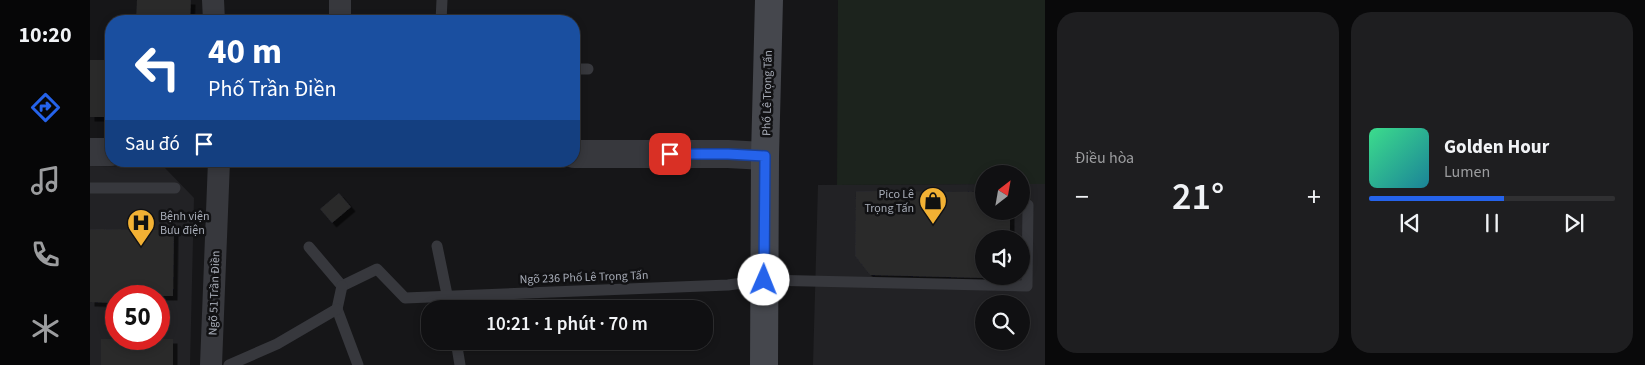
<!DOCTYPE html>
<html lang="vi">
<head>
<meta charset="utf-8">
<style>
  :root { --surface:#101012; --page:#1e1e20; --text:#f1f3f6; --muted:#9c9d9f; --line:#303032; --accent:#2563eb }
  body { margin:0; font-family:"Source Sans 3",sans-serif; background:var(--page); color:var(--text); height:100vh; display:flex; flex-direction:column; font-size:19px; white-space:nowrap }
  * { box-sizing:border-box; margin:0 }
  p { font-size:16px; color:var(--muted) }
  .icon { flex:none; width:28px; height:28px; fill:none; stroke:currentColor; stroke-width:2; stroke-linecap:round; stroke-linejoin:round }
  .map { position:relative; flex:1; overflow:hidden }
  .side { display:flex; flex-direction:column; gap:12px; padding:12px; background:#09090a; width:600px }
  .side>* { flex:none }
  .hud { position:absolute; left:15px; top:15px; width:475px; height:152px; border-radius:20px; box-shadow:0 2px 8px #0003,0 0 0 1px var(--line); background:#1a4fa0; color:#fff; overflow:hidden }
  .needle { width:32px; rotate:31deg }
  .buttons { position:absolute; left:885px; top:165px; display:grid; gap:10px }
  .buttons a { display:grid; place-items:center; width:55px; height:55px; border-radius:50%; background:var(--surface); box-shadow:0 2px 8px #0003,0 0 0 1px var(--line); font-size:25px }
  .speed { position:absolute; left:15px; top:285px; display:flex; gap:10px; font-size:25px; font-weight:700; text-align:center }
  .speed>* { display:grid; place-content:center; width:65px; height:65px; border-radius:50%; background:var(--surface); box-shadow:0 2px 8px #0003,0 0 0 1px var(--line); line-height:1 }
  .speed .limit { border:8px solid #d22; background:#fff; color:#111 }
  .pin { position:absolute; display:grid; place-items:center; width:42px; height:42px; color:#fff; margin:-21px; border-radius:10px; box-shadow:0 2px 8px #0006 }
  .me { position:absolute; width:55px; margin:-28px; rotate:1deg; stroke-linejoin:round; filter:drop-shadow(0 0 4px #0008) }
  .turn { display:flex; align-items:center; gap:18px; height:105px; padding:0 20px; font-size:22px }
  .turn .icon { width:65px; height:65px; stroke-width:2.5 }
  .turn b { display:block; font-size:35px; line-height:42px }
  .then { display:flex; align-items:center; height:48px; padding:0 20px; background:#0003; gap:10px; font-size:19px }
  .big { font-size:38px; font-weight:600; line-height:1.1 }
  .side .card { flex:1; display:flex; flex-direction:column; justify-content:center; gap:8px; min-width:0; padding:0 18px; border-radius:20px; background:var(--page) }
  .song { display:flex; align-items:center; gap:15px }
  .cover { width:60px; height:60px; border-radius:8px; background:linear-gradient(135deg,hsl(150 70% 55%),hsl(190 70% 35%)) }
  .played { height:5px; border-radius:2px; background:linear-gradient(90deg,var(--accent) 55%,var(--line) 55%) }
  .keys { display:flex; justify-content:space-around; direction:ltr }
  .heat { display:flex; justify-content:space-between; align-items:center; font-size:28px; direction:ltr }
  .side .tiles { flex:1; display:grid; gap:12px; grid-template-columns:repeat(2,1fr) }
  .trip { position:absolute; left:331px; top:300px; width:292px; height:50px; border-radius:20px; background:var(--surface); box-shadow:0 2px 8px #0003,0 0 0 1px var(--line); font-weight:600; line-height:50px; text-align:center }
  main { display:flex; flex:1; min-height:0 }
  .menu { display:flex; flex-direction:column; width:90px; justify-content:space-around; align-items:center; background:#060607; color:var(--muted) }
  .menu .icon { width:35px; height:35px }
  .menu .selected { color:var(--accent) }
  .menu b { font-size:22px; color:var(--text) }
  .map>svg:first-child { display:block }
  .built { fill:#222225; fill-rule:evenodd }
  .green { fill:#1c231d }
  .building { fill:#29292c; filter:url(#shadow) }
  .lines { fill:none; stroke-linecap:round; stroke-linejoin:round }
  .service { stroke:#37383d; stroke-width:11 }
  .minor { stroke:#37383d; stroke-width:22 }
  .tertiary { stroke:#37383d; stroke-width:28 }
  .secondary { stroke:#45474d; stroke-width:28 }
  .route-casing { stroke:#184099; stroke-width:12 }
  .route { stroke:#2563eb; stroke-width:9 }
  .labels { text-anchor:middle; stroke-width:5; stroke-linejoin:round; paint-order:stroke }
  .street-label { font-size:12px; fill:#a8adb8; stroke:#111113 }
  .poi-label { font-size:12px; fill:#a8adb8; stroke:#111113; text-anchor:end }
</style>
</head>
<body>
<main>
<nav class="menu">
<b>10:20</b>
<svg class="icon selected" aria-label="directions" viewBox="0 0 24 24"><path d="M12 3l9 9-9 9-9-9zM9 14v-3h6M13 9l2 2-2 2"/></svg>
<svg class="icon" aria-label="music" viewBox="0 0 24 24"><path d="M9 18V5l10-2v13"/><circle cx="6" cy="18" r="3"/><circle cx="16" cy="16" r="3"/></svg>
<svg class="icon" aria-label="phone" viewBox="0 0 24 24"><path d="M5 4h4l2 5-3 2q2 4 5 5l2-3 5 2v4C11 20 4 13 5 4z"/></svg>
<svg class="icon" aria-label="climate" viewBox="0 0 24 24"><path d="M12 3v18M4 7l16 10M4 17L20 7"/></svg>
</nav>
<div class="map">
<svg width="955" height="365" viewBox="0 0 955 365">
  <defs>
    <filter id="shadow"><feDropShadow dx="4.5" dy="4.5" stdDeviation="0" flood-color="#0009"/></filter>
  </defs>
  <rect width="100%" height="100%" fill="#161618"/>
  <g class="built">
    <path d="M 0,166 L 74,167 L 104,198 L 100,365 L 0,365 ZM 26,296 L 69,296 L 69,339 L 26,339 Z"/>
    <path d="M 894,184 L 894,211 L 931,211 L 931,184 L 955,184 L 955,365 L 723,365 L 728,185 ZM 894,239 L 931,239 L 931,276 L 894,276 ZM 894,304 L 931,304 L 931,341 L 894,341 Z"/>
  </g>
  <path class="green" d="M 748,0 L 955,0 L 955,184 L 931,184 L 931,174 L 894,174 L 894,184 L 747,185 Z"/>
  <g class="building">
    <path d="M 47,0 L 101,0 L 100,21 L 46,21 Z"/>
    <rect x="0" y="60" width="21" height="57"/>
    <path d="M 766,191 L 894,192 L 894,211 L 920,211 L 920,239 L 894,239 L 894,278 L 780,275 L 765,256 Z"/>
    <path d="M 249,193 L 261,207 L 242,223 L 230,209 Z"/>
    <path d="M 0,229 L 84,230 L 83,296 L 26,296 L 26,303 L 0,302 Z"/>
    <rect x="11" y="339" width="72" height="26"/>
  </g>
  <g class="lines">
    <g class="service">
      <path d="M 351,21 L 352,0"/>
      <path d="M 484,69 L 498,69"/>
      <path d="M 0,188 L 85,188"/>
      <path d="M 347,246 L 360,309"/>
      <path d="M 219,247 L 252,286"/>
      <path d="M 252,286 L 287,269 L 315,298 L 638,285 L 674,280 L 937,286 L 938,205"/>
      <path d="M 247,309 L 268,365"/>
      <path d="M 247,309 L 252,286"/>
      <path d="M 366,341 L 370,365"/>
      <path d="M 139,365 L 187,344 L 247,309"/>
    </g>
    <g class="minor">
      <path d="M 123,0 L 124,21"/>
      <path d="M 250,21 L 250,0"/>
      <path d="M 121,365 L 129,161"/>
    </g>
    <g class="tertiary">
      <path d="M 0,152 L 21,152"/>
      <path d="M 484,154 L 638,154 L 675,156"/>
    </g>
    <path class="secondary" d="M 674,365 L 675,156 L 679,0"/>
  </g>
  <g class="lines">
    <defs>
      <path id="route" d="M 580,154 L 638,154 L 675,156 L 674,280"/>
    </defs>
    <use href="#route" class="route-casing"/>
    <use href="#route" class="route"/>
  </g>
  <defs>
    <symbol id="shop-pin" viewBox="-11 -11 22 30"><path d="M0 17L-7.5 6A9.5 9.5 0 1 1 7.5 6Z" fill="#f2b134" stroke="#111113"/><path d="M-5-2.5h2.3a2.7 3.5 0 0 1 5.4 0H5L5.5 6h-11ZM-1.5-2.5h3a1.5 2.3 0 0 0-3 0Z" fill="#111"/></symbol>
    <symbol id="hospital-pin" viewBox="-11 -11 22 30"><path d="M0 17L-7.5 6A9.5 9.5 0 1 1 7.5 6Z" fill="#f2b134" stroke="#111113"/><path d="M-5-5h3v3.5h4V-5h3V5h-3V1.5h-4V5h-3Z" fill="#111"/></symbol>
  </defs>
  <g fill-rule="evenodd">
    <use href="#shop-pin" x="827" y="185" width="32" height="43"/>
    <use href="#hospital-pin" x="35" y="207" width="32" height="43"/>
  </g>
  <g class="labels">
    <g class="street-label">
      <text transform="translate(677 93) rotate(-89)" y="4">Phố Lê Trọng Tấn</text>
      <text transform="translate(494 277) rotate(-2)" y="4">Ngõ 236 Phố Lê Trọng Tấn</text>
      <text transform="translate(124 293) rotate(-88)" y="4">Ngõ 51 Trần Điền</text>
    </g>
    <g class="poi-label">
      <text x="824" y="198">Pico Lê<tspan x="824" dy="14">Trọng Tấn</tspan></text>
      <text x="70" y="220" text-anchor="start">Bệnh viện<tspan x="70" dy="14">Bưu điện</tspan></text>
    </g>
  </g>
</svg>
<div class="buttons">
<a><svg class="needle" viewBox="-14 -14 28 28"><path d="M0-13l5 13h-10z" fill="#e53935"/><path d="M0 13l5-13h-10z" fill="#9c9d9f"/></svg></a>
<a><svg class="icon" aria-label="sound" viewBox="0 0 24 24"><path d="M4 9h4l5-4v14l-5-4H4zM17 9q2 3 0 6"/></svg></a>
<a><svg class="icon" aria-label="search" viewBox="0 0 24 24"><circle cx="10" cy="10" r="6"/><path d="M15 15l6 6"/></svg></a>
</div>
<div class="speed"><div class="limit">50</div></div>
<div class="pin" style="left:580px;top:154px;background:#d93025"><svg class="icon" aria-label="arrive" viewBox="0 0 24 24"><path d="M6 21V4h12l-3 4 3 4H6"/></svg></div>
<svg class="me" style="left:674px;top:280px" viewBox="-20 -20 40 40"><circle r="19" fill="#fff"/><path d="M0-13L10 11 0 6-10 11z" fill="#2563eb"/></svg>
<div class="trip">10:21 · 1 phút · 70 m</div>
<div class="hud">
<div class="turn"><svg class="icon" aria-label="left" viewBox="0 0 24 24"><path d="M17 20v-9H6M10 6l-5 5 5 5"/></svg><div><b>40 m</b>Phố Trần Điền</div></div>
<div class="then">Sau đó<svg class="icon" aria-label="arrive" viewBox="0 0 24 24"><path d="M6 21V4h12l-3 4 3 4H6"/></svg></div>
</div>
</div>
<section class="side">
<div class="tiles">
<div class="card"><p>Điều hòa</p>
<div class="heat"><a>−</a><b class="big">21°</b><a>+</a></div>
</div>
<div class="card">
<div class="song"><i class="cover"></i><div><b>Golden Hour</b><p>Lumen</p></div></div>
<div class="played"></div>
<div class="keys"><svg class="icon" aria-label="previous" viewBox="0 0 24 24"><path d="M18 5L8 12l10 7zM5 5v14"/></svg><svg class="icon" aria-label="pause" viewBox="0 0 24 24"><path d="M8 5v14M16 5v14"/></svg><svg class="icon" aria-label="next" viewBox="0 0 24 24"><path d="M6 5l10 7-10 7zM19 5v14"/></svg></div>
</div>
</div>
</section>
</main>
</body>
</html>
